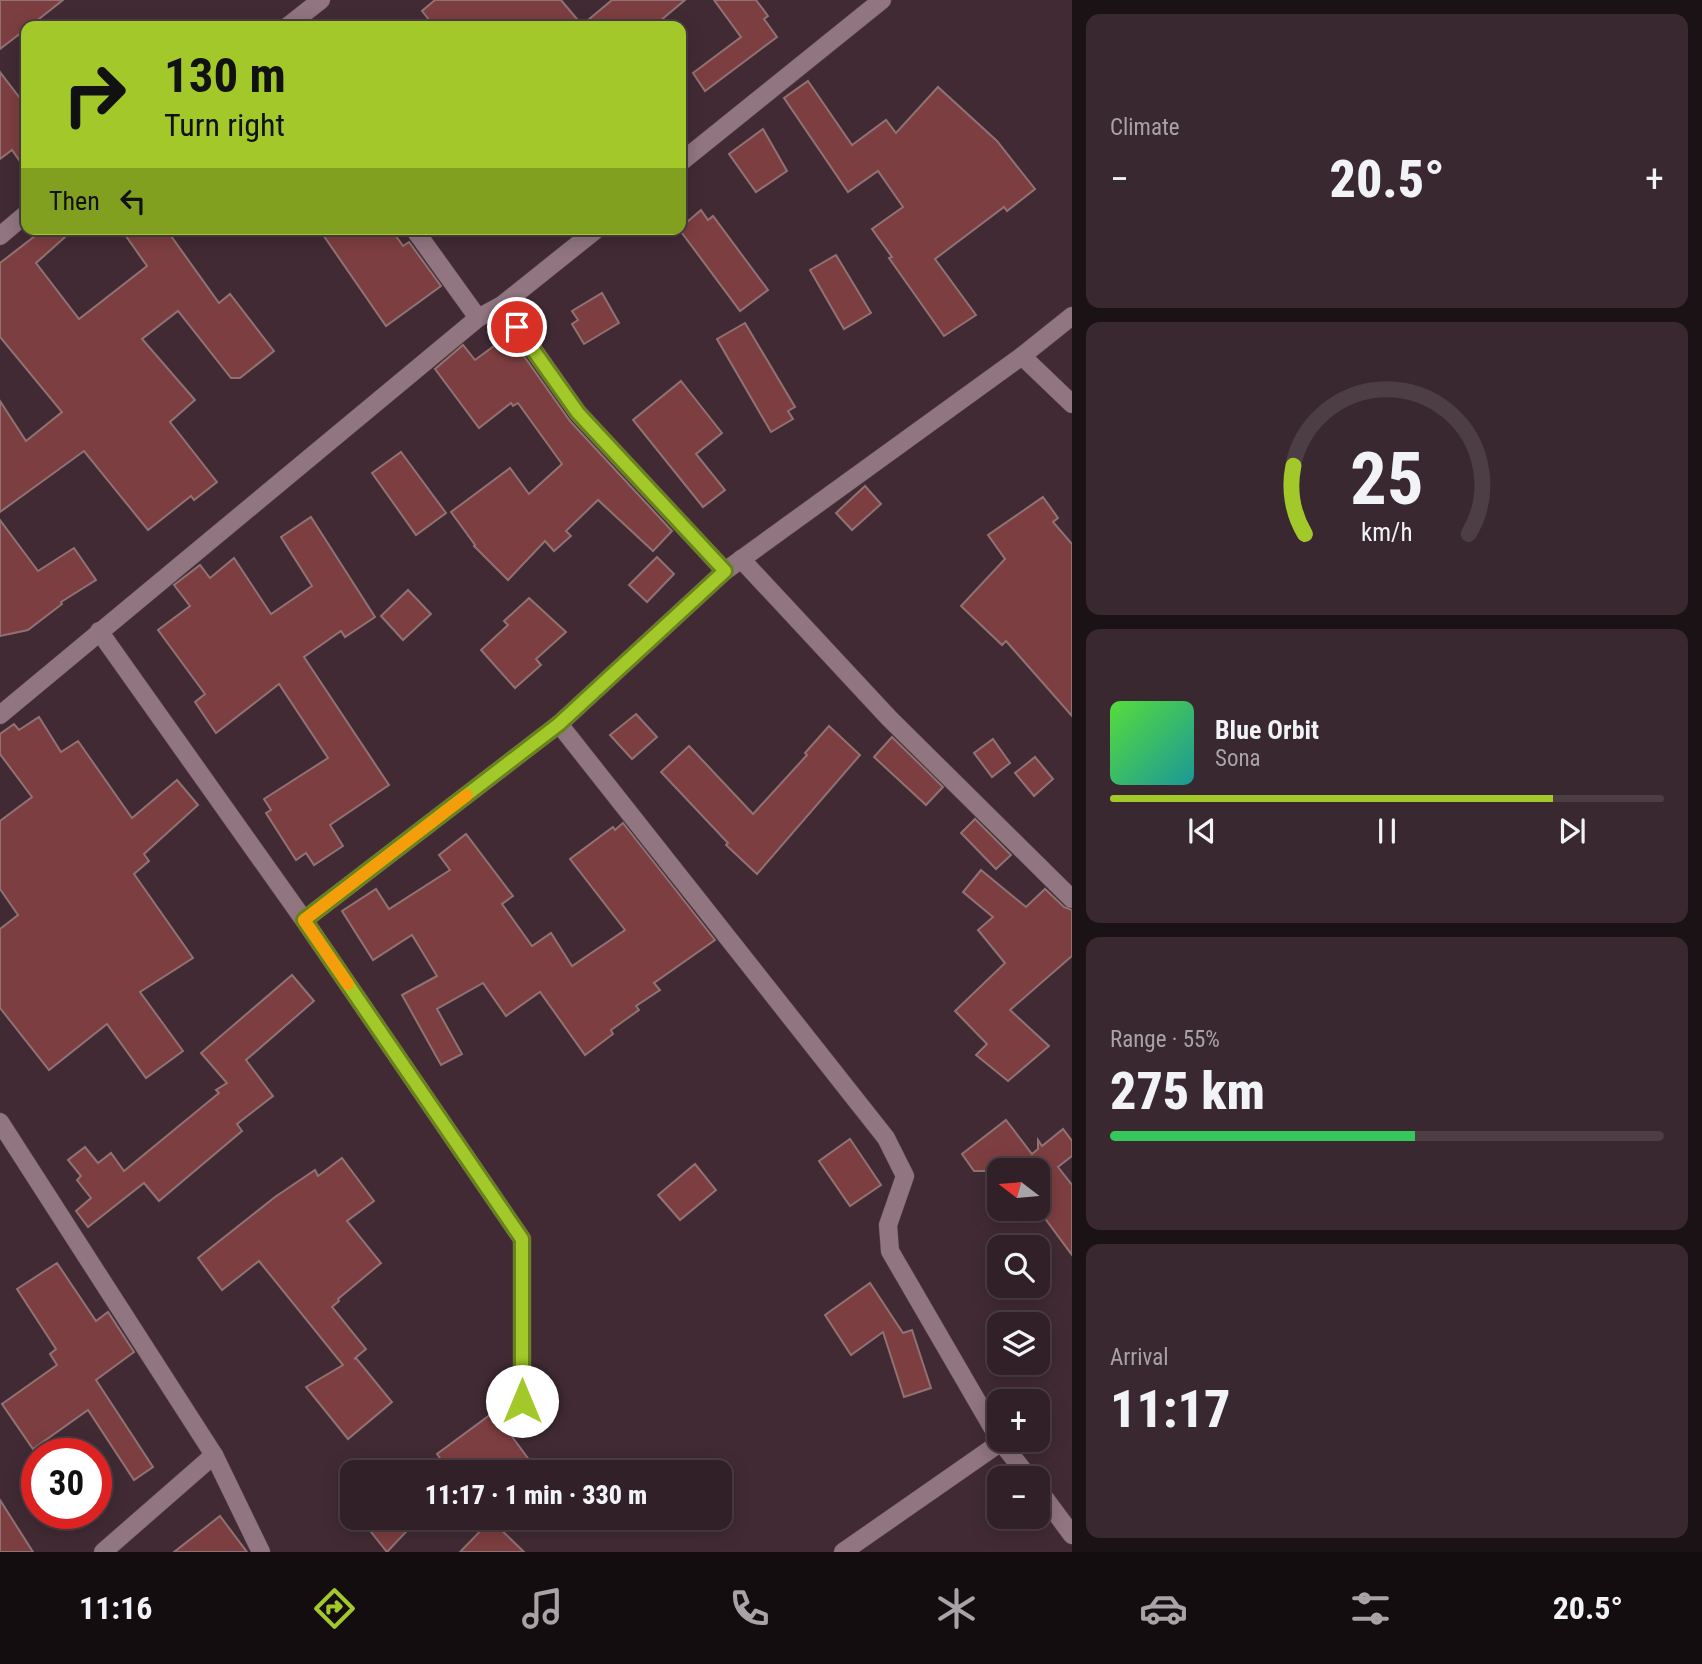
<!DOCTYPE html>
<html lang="en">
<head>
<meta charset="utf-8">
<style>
  :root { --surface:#312027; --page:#39282f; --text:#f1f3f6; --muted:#a8a3a7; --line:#4c3e44; --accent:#a2c929 }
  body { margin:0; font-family:"Roboto Condensed",sans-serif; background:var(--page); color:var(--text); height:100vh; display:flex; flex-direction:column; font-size:26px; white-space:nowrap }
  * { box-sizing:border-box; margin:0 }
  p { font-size:23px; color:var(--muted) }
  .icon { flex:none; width:38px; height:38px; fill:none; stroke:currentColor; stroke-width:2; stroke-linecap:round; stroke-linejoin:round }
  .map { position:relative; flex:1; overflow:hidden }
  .panel { display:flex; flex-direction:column; gap:14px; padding:14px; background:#1b1215; width:630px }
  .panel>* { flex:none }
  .banner { position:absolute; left:21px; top:21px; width:665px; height:214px; border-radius:14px; box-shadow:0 4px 18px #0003,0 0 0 2px var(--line); background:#a2c929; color:#111; overflow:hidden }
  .needle { width:46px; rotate:286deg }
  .fabs { position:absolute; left:987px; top:1158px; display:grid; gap:14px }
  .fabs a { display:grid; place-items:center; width:63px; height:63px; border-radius:14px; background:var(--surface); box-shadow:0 4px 18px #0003,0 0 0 2px var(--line); font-size:35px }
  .speed { position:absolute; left:21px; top:1438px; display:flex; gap:14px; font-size:35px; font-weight:700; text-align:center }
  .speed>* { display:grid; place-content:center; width:91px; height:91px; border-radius:50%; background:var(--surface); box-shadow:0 4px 18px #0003,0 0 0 2px var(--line); line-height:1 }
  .speed .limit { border:10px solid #d22; background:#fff; color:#111 }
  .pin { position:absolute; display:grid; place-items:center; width:60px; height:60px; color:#fff; margin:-30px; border:4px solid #fff; border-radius:50%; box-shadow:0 2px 7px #0007 }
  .me { position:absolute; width:77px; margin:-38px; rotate:0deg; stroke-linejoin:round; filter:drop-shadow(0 0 5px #0008) }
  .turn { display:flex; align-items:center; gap:24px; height:147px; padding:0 28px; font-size:32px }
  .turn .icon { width:91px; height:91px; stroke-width:2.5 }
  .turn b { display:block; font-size:49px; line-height:60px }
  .then { display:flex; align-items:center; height:66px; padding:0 28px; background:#0003; gap:14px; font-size:26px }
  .big { font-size:52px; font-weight:800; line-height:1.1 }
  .panel .tile { flex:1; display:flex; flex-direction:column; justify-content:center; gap:10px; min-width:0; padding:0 24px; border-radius:14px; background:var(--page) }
  .panel .dial { align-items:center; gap:0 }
  .dial svg { height:182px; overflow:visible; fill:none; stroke:var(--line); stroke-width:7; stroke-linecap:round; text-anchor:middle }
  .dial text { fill:var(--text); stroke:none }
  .song { display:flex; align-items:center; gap:21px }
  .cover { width:84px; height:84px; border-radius:10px; background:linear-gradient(135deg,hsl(110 70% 55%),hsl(180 70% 35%)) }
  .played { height:7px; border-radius:4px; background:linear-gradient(90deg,var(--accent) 80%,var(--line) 80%) }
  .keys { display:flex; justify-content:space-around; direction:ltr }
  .heat { display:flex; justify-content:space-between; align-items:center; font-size:38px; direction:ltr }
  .charge { height:10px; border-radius:5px; background:linear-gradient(90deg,#34c759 55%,var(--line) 0) }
  .trip { position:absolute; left:340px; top:1460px; width:392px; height:70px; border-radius:14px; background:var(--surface); box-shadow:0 4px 18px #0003,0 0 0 2px var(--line); font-weight:800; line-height:70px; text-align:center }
  .dock { display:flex; height:112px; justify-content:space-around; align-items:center; background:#140d10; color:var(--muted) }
  .dock .icon { width:49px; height:49px }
  .dock .on { color:var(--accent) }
  .dock b { font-size:32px; color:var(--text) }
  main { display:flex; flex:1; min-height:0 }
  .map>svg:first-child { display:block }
  .building { fill:#7d3e41; stroke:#917273; stroke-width:2 }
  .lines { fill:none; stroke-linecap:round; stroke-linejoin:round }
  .minor-casing { stroke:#5b4750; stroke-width:19 }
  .minor { stroke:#917581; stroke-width:18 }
  .route-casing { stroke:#69831b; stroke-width:18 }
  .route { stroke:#a2c929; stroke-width:12 }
  .slow { stroke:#f59e0b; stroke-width:12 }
</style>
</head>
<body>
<main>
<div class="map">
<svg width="1072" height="1552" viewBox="0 0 1072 1552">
  <rect width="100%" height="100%" fill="#412a34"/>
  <g class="building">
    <path d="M 0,0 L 63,0 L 30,26 L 26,26 L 26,29 L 0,49 Z"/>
    <path d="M 435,0 L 561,0 L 582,25 L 612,0 L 685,0 L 654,26 L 434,26 L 422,11 Z"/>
    <path d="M 714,0 L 756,0 L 768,16 L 764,19 L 777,37 L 705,91 L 693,73 L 741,37 Z"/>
    <path d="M 0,72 L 26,106 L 26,170 L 12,150 L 0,159 Z"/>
    <path d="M 808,81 L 852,145 L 886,120 L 896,133 L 938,87 L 997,141 L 1035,189 L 1007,211 L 1004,207 L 935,259 L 976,315 L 944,336 L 889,258 L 892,257 L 872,229 L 903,207 L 878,171 L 848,192 L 784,98 Z"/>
    <path d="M 763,129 L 787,171 L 756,192 L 729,154 Z"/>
    <path d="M 701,210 L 708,220 L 713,216 L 768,290 L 740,311 L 679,229 Z"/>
    <path d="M 44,229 L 74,229 L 36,263 L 79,319 L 147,266 L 121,229 L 166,229 L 219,303 L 230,294 L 274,351 L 240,378 L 231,378 L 178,311 L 142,339 L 195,400 L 170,422 L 217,482 L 194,500 L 191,496 L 148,530 L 84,451 L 0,512 L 0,401 L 26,441 L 62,412 L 0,337 L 0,263 Z"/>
    <path d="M 319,229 L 391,229 L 403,246 L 409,242 L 441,286 L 386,326 Z"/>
    <path d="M 836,255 L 871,313 L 844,329 L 810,270 Z"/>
    <path d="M 602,293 L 619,323 L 584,344 L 572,324 L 578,320 L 572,311 Z"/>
    <path d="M 745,323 L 795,407 L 788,411 L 793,419 L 771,432 L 717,339 Z"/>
    <path d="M 509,335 L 570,421 L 672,531 L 653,551 L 598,500 L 566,531 L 571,536 L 554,551 L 545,541 L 508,580 L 474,546 L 475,545 L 451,512 L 510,468 L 529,494 L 562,464 L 518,403 L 513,406 L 511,403 L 479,428 L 435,369 L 463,345 L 475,360 Z"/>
    <path d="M 681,381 L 722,433 L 696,454 L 725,490 L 703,507 L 633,420 Z"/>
    <path d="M 401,452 L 446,513 L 416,535 L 372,473 Z"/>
    <path d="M 865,486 L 881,504 L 852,530 L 836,513 Z"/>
    <path d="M 1043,497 L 1058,518 L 1053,522 L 1072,544 L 1072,716 L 1006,641 L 1002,645 L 961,606 L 1005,559 L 988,535 Z"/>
    <path d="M 311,517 L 375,617 L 345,637 L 341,631 L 304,657 L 389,785 L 330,825 L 343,846 L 314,865 L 306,853 L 296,860 L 266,813 L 271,810 L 264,799 L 328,758 L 279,684 L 216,733 L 195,702 L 205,694 L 158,630 L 190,606 L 174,585 L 200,565 L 210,578 L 234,558 L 271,614 L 312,586 L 281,537 Z"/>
    <path d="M 0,520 L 38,571 L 74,548 L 96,580 L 61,602 L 62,604 L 28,630 L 0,636 Z"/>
    <path d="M 657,557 L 674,574 L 647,602 L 629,585 Z"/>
    <path d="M 408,590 L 431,614 L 403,640 L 381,616 Z"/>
    <path d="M 529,598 L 566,632 L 536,659 L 541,665 L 515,688 L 481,650 L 508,625 L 504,621 Z"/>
    <path d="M 636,714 L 657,737 L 632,759 L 610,735 Z"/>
    <path d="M 39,717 L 61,752 L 78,741 L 132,818 L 177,780 L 198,805 L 144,854 L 149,861 L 134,874 L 193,958 L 140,992 L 183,1051 L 146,1078 L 107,1024 L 49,1070 L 0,1008 L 0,929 L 18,915 L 0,889 L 0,821 L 32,797 L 0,754 L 0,734 L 14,724 L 19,730 Z"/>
    <path d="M 829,726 L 860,755 L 757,874 L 726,845 L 728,843 L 661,772 L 689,746 L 753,814 L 807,755 L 805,753 Z"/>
    <path d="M 892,737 L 943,787 L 926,805 L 874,757 Z"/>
    <path d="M 993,739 L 1010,763 L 992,777 L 974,753 Z"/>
    <path d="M 1035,757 L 1053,779 L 1034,796 L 1015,773 Z"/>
    <path d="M 975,819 L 1011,855 L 996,869 L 961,833 Z"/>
    <path d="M 623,823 L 715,940 L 654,983 L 660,990 L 636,1006 L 639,1010 L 611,1030 L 613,1034 L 585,1055 L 540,992 L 506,1016 L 483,983 L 437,1009 L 462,1054 L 441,1065 L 402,995 L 437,976 L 412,935 L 373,960 L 342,911 L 376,889 L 389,909 L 450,870 L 439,855 L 466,834 L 513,896 L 502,904 L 532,946 L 551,933 L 572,966 L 625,930 L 570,859 L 613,827 L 615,830 Z"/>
    <path d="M 981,870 L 1026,907 L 1045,889 L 1064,907 L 1072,910 L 1072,956 L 1010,1010 L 1049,1046 L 1008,1081 L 976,1055 L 987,1044 L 955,1011 L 1005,963 L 978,930 L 993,917 L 963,892 Z"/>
    <path d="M 292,975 L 314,1001 L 246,1060 L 273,1096 L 237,1124 L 242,1131 L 159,1201 L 144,1183 L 88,1227 L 76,1211 L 91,1198 L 77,1180 L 81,1176 L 68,1160 L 85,1147 L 98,1163 L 111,1153 L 124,1171 L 219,1093 L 216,1090 L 227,1083 L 201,1053 Z"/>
    <path d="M 1006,1120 L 1032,1154 L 1038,1149 L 1038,1140 L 1042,1146 L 1063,1129 L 1072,1141 L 1072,1156 L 1058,1167 L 1072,1185 L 1072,1255 L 1038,1209 L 1038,1171 L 974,1171 L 962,1154 Z"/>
    <path d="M 850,1139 L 881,1185 L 850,1206 L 819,1161 Z"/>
    <path d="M 342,1158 L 374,1201 L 347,1221 L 381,1263 L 338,1299 L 339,1301 L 332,1307 L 366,1349 L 354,1359 L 356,1358 L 392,1402 L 348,1439 L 306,1387 L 343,1365 L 259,1261 L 222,1290 L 198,1258 L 275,1197 L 315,1170 L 318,1176 Z"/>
    <path d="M 695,1164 L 716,1190 L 680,1220 L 658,1195 Z"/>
    <path d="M 57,1263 L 96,1321 L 108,1312 L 134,1352 L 96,1380 L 153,1467 L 134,1480 L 88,1410 L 33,1449 L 2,1404 L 57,1365 L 50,1354 L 56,1349 L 17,1289 Z"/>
    <path d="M 870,1283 L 903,1333 L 912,1330 L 931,1388 L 904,1397 L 883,1332 L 851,1355 L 825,1315 Z"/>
    <path d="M 494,1412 L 538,1472 L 450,1472 L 437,1454 Z"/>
    <path d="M 0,1500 L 33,1552 L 0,1552 Z"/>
    <path d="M 220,1516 L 247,1552 L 174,1552 Z"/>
    <path d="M 359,1517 L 420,1517 L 387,1552 Z"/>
    <path d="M 491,1520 L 524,1552 L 460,1552 Z"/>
  </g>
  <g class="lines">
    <defs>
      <g id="minor">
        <path d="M 288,26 L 321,0"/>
        <path d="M 681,162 L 882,0"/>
        <path d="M 414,229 L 478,318"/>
        <path d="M 0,236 L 26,214"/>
        <path d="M 502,305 L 578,413 L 725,571 L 1022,356 L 1072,316"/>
        <path d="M 1022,356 L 1072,404"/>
        <path d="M 741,559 L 889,718 L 1072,899"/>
        <path d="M 725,571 L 559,724 L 886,1138 L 905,1176 L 888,1225 L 890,1251 L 999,1439"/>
        <path d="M 99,631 L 304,920 L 522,1239 L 522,1401"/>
        <path d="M 0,715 L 478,318 L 502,305 L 597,229"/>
        <path d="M 304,920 L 559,724"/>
        <path d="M 0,1122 L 214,1455 L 261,1552"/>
        <path d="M 1038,1489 L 1072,1535"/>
        <path d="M 103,1552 L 214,1455"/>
        <path d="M 843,1552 L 1001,1442 L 1030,1479"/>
      </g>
    </defs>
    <use href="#minor" class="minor-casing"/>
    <use href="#minor" class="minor"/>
  </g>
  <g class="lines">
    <defs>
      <path id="route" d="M 517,327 L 578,413 L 725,571 L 559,724 L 304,920 L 522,1239 L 522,1401"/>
    </defs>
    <use href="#route" class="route-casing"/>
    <use href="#route" class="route"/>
    <path class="slow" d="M 348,984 L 304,920 L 467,795"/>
  </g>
</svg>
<div class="fabs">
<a><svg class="needle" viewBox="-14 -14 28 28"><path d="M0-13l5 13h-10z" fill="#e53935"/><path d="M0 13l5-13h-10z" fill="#a8a3a7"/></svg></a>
<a><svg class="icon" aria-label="search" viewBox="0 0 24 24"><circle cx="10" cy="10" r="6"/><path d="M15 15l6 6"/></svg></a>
<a><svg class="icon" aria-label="layers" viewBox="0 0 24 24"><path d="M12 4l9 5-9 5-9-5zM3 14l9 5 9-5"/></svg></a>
<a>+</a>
<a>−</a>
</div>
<div class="speed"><div class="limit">30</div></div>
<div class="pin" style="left:517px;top:327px;background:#d93025"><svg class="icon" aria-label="arrive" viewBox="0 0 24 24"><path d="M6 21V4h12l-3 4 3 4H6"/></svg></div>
<svg class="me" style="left:522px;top:1401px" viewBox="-20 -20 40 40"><circle r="19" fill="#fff"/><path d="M0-13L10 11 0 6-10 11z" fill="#a2c929"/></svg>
<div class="trip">11:17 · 1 min · 330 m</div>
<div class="banner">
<div class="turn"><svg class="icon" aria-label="right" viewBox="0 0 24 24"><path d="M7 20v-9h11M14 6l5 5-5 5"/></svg><div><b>130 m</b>Turn right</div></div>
<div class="then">Then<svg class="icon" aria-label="left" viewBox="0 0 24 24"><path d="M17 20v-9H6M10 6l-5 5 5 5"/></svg></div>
</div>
</div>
<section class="panel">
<div class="tile"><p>Climate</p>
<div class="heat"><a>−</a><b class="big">20.5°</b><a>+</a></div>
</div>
<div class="tile dial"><svg viewBox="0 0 100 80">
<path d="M14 69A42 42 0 1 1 86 69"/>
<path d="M14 69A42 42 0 0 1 9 39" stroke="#a2c929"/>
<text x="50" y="56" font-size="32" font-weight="700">25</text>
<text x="50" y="72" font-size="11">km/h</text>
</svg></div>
<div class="tile">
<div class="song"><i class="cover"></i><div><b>Blue Orbit</b><p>Sona</p></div></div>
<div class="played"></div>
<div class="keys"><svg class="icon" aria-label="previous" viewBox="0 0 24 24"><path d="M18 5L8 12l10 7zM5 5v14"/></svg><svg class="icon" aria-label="pause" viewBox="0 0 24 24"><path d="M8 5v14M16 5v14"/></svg><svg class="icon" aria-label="next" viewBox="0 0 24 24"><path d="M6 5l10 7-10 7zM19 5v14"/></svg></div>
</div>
<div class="tile"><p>Range · 55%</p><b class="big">275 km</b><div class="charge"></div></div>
<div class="tile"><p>Arrival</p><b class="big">11:17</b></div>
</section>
</main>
<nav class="dock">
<b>11:16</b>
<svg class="icon on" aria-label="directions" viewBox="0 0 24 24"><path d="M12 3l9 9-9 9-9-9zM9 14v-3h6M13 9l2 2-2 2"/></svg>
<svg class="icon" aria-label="music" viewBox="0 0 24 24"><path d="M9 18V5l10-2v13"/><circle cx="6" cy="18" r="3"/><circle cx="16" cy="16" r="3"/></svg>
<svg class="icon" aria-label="phone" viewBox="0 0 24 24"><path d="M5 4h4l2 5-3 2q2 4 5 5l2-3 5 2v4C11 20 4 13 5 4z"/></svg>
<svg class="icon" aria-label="climate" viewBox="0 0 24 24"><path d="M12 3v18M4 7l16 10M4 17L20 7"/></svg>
<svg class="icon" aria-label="car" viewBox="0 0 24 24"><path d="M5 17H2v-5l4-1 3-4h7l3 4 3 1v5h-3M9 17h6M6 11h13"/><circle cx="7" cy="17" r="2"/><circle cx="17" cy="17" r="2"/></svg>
<svg class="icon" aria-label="filters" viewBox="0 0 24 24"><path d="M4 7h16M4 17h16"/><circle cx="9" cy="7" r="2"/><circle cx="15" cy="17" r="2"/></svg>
<b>20.5°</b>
</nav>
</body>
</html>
